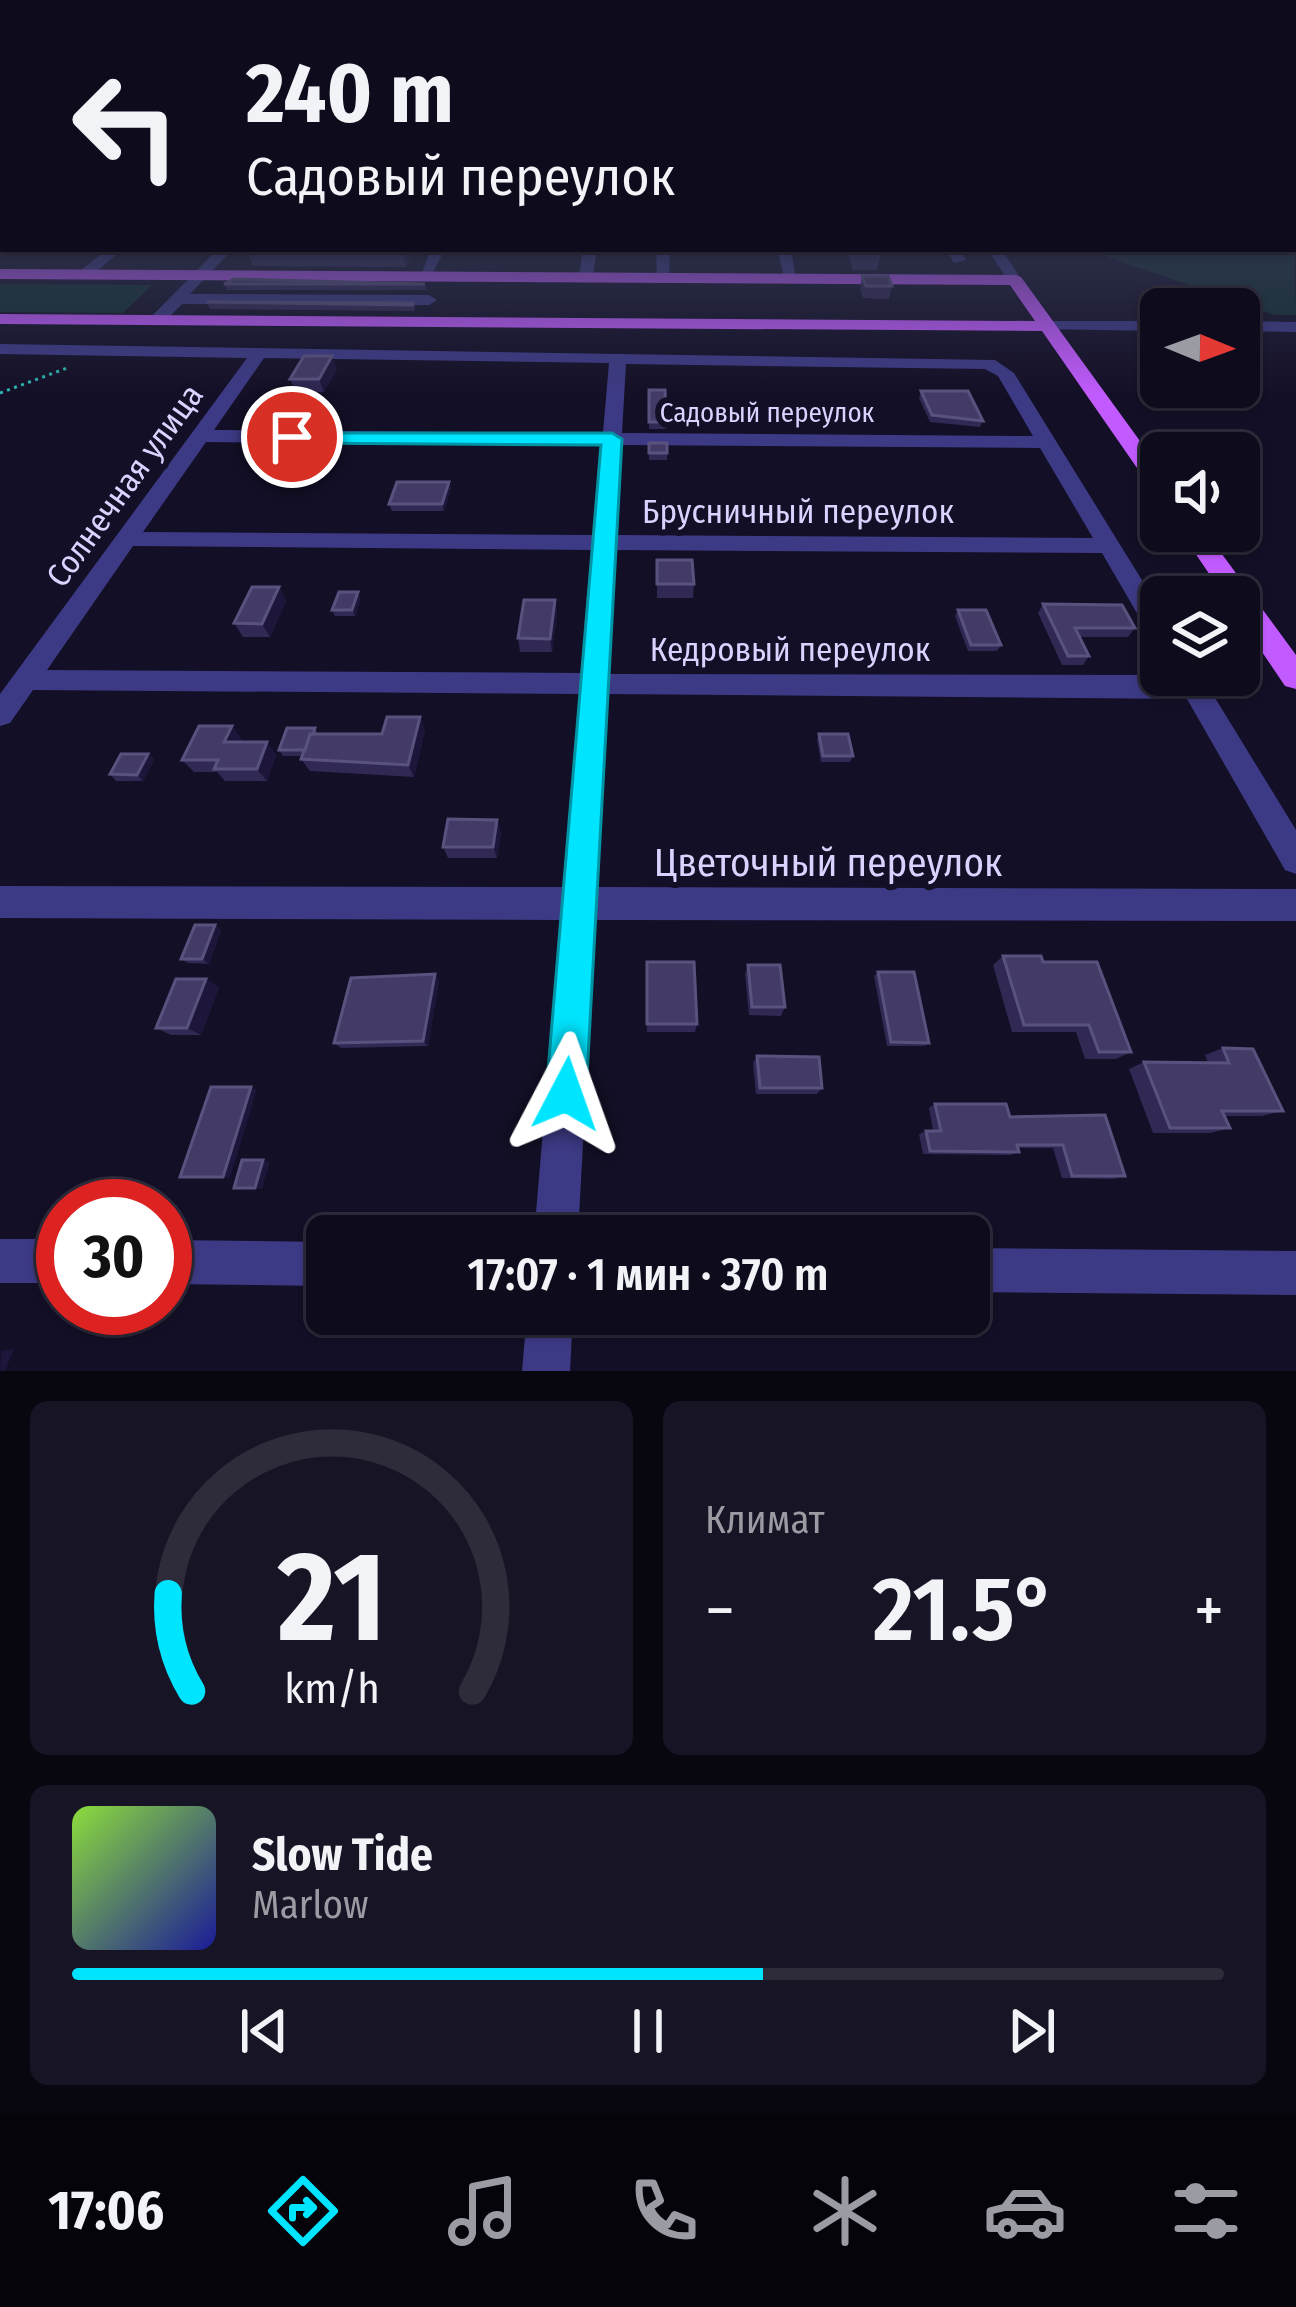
<!DOCTYPE html>
<html lang="ru">
<head>
<meta charset="utf-8">
<style>
  :root { --surface:#0e0b1c; --page:#171425; --text:#f1f3f6; --muted:#9b9ba3; --line:#2e2b3b; --accent:#00e5ff }
  body { margin:0; font-family:"Fira Sans Condensed",sans-serif; background:var(--page); color:var(--text); height:100vh; display:flex; flex-direction:column; font-size:45px; white-space:nowrap }
  * { box-sizing:border-box; margin:0 }
  p { font-size:39px; color:var(--muted) }
  .icon { flex:none; width:66px; height:66px; fill:none; stroke:currentColor; stroke-width:2; stroke-linecap:round; stroke-linejoin:round }
  .map { position:relative; height:1371px; overflow:hidden }
  .side { display:flex; flex-direction:column; gap:30px; padding:30px; background:#08060f; flex:1 }
  .side>* { flex:none }
  .guide { position:absolute; left:0px; top:0px; width:1296px; height:252px; box-shadow:0 3px 9px #0004,0 0 0 3px var(--line); background:#0e0b1c; color:var(--text); overflow:hidden }
  .needle { width:78px; rotate:91deg }
  .controls { position:absolute; left:1140px; top:288px; display:grid; gap:24px }
  .controls a { display:grid; place-items:center; width:120px; height:120px; border-radius:18px; background:var(--surface); box-shadow:0 3px 9px #0004,0 0 0 3px var(--line); font-size:60px }
  .speed { position:absolute; left:36px; top:1179px; display:flex; gap:24px; font-size:60px; font-weight:700; text-align:center }
  .speed>* { display:grid; place-content:center; width:156px; height:156px; border-radius:50%; background:var(--surface); box-shadow:0 3px 9px #0004,0 0 0 3px var(--line); line-height:1 }
  .speed .limit { border:18px solid #d22; background:#fff; color:#111 }
  .pin { position:absolute; display:grid; place-items:center; width:102px; height:102px; color:#fff; margin:-51px; border:6px solid #fff; border-radius:50%; box-shadow:0 3px 12px #0007 }
  .me { position:absolute; width:132px; margin:-66px; rotate:4deg; stroke-linejoin:round; filter:drop-shadow(0 0 9px #0008) }
  .turn { display:flex; align-items:center; gap:42px; height:252px; padding:0 48px; font-size:54px }
  .turn .icon { width:156px; height:156px; stroke-width:2.5 }
  .turn b { display:block; font-size:84px; line-height:102px }
  .big { font-size:90px; font-weight:600; line-height:1.1 }
  .side .tile { flex:1; display:flex; flex-direction:column; justify-content:center; gap:18px; min-width:0; padding:0 42px; border-radius:18px; background:var(--page) }
  .side .dial { align-items:center; gap:0 }
  .dial svg { height:312px; overflow:visible; fill:none; stroke:var(--line); stroke-width:7; stroke-linecap:round; text-anchor:middle }
  .dial text { fill:var(--text); stroke:none }
  .song { display:flex; align-items:center; gap:36px }
  .cover { width:144px; height:144px; border-radius:18px; background:linear-gradient(135deg,hsl(90 70% 55%),hsl(240 70% 35%)) }
  .played { height:12px; border-radius:6px; background:linear-gradient(90deg,var(--accent) 60%,var(--line) 60%) }
  .keys { display:flex; justify-content:space-around; direction:ltr }
  .heat { display:flex; justify-content:space-between; align-items:center; font-size:66px; direction:ltr }
  .side .tiles { flex:1; display:grid; gap:30px; grid-template-columns:1fr 1fr }
  .tile:last-child { grid-column:span 2 }
  .trip { position:absolute; left:306px; top:1215px; width:684px; height:120px; border-radius:18px; background:var(--surface); box-shadow:0 3px 9px #0004,0 0 0 3px var(--line); font-weight:600; line-height:120px; text-align:center }
  .menu { display:flex; height:192px; justify-content:space-around; align-items:center; background:#06040b; color:var(--muted) }
  .menu .icon { width:84px; height:84px }
  .menu .active { color:var(--accent) }
  .menu b { font-size:54px; color:var(--text) }
  .map>svg:first-child { display:block }
  .green { fill:#12302f }
  .lines { fill:none; stroke-linecap:round; stroke-linejoin:round }
  .path { stroke:#2fb8b0; stroke-width:3; stroke-dasharray:3 4.5; stroke-linecap:butt }
  .minor { fill:#3d3a85; fill-rule:evenodd }
  .major { fill:#c25bff; fill-rule:evenodd }
  .wall { fill:#312854 }
  .shaded-wall { fill:#1d163a }
  .building { fill:#433a66; stroke:#5a527e; stroke-width:3 }
  .route { fill:#00e5ff; stroke:#0095a6; stroke-width:3 }
  .labels { text-anchor:middle; stroke-width:12; stroke-linejoin:round; paint-order:stroke }
  .far-street-label { font-size:27px; fill:#d9d4ff; stroke:#130f26 }
  .street-label { font-size:33px; fill:#d9d4ff; stroke:#130f26 }
  .near-street-label { font-size:39px; fill:#d9d4ff; stroke:#130f26 }
</style>
</head>
<body>
<div class="map">
<svg width="1296" height="1371" viewBox="0 0 1296 1371">
  <rect width="100%" height="100%" fill="#130f26"/>
  <g class="green">
    <path d="M 1293,204 L 1296,315 L 1275,315 L 1085,249 L 1293,249 Z"/>
    <path d="M 0,284 L 152,285 L 123,313 L 0,312 Z"/>
  </g>
  <g class="lines">
    <path class="path" d="M 0,393 L 67,368"/>
    <g class="minor">
      <path d="M 107,249 L 123,249 L 90,277 L 80,277 L 80,271 Z"/>
      <path d="M 218,249 L 233,249 L 190,294 L 429,295 L 437,300 L 429,305 L 182,304 L 163,323 L 151,323 L 151,317 Z"/>
      <path d="M 431,249 L 445,249 L 430,278 L 420,278 Z"/>
      <path d="M 583,249 L 597,249 L 593,276 L 586,280 L 579,276 Z"/>
      <path d="M 656,249 L 670,249 L 669,279 L 657,276 Z"/>
      <path d="M 777,249 L 791,249 L 796,280 L 784,277 Z"/>
      <path d="M 945,249 L 959,249 L 966,260 L 954,263 Z"/>
      <path d="M 987,249 L 1001,249 L 1022,280 L 1020,283 L 1010,283 Z"/>
      <path d="M 1048,321 L 1161,321 L 1161,331 L 1042,329 L 1040,326 Z"/>
      <path d="M 1239,321 L 1296,322 L 1296,332 L 1239,331 Z"/>
      <path d="M 0,344 L 995,360 L 1014,373 L 1161,611 L 1161,641 L 1152,639 L 1102,553 L 616,550 L 609,674 L 1201,675 L 1296,830 L 1296,874 L 1285,870 L 1187,699 L 608,694 L 597,887 L 1296,889 L 1296,921 L 595,920 L 578,1236 L 534,1236 L 561,920 L 0,918 L 0,886 L 564,887 L 581,694 L 33,690 L 10,723 L 0,726 L 0,694 L 247,358 L 0,354 ZM 264,358 L 609,363 L 603,433 L 214,430 ZM 626,364 L 985,369 L 998,376 L 1033,436 L 622,433 ZM 206,442 L 602,445 L 594,535 L 143,532 ZM 622,445 L 1040,448 L 1093,538 L 617,535 ZM 133,546 L 593,550 L 582,673 L 47,670 Z"/>
      <rect x="0" y="1239" width="63" height="44"/>
      <path d="M 165,1240 L 327,1242 L 327,1286 L 165,1284 Z"/>
      <path d="M 969,1248 L 1296,1251 L 1296,1295 L 969,1292 Z"/>
      <path d="M 527,1314 L 573,1314 L 570,1371 L 522,1371 Z"/>
    </g>
    <g class="major">
      <path d="M 0,269 L 1015,275 L 1021,277 L 1161,470 L 1161,493 L 1153,491 L 1042,331 L 0,324 L 0,314 L 1035,321 L 1010,285 L 0,279 Z"/>
      <path d="M 1180,531 L 1205,531 L 1296,655 L 1296,689 L 1285,686 L 1239,618 L 1239,597 L 1225,597 Z"/>
    </g>
  </g>
  <g class="wall">
    <path d="M 246,249 L 416,249 L 406,267 L 253,266 Z"/>
    <path d="M 849,249 L 882,249 L 877,270 L 853,270 L 848,255 Z"/>
    <path d="M 913,249 L 937,249 L 936,255 L 916,254 Z"/>
    <path d="M 862,276 L 892,286 L 889,299 L 863,298 L 860,289 Z"/>
    <path d="M 224,284 L 425,284 L 426,290 L 227,290 Z"/>
    <path d="M 207,302 L 413,305 L 415,309 L 414,311 L 210,309 Z"/>
    <path d="M 337,369 L 324,392 L 296,392 L 290,379 Z"/>
    <path d="M 649,390 L 665,390 L 666,429 L 649,429 Z"/>
    <path d="M 921,391 L 983,421 L 980,427 L 930,422 L 919,398 Z"/>
    <rect x="649" y="443" width="18" height="17"/>
    <path d="M 449,482 L 451,489 L 444,511 L 392,511 L 389,504 Z"/>
    <path d="M 657,560 L 694,584 L 693,598 L 657,598 Z"/>
    <path d="M 279,587 L 286,601 L 270,637 L 243,637 L 234,623 Z"/>
    <path d="M 361,599 L 355,616 L 335,616 L 332,610 Z"/>
    <path d="M 555,600 L 557,614 L 552,652 L 520,652 L 518,638 Z"/>
    <path d="M 1043,604 L 1135,628 L 1128,637 L 1080,637 L 1089,656 L 1083,665 L 1062,665 L 1038,613 Z"/>
    <path d="M 958,610 L 1001,645 L 997,651 L 968,651 L 955,616 Z"/>
    <path d="M 315,728 L 318,734 L 382,734 L 425,730 L 414,777 L 310,771 L 301,759 L 302,756 L 283,756 L 279,750 Z"/>
    <path d="M 819,734 L 853,756 L 850,762 L 821,762 L 817,740 Z"/>
    <path d="M 242,739 L 240,742 L 276,755 L 267,781 L 225,781 L 217,772 L 194,772 L 182,760 Z"/>
    <path d="M 148,754 L 154,760 L 143,781 L 116,781 L 110,774 Z"/>
    <path d="M 501,831 L 497,858 L 448,858 L 443,847 Z"/>
    <path d="M 215,925 L 221,930 L 209,964 L 188,963 L 181,959 Z"/>
    <path d="M 1003,956 L 1043,962 L 1131,1052 L 1116,1059 L 1085,1059 L 1076,1032 L 1012,1032 L 993,965 Z"/>
    <path d="M 647,962 L 697,1024 L 695,1032 L 647,1032 Z"/>
    <path d="M 748,965 L 785,1007 L 781,1016 L 749,1015 L 745,974 Z"/>
    <path d="M 878,972 L 929,1043 L 925,1046 L 887,1046 L 874,976 Z"/>
    <path d="M 439,980 L 428,1046 L 341,1048 L 334,1043 Z"/>
    <path d="M 219,987 L 201,1035 L 171,1035 L 156,1028 Z"/>
    <path d="M 1223,1048 L 1283,1111 L 1262,1116 L 1225,1116 L 1230,1128 L 1211,1133 L 1153,1133 L 1129,1069 L 1144,1062 L 1208,1063 L 1205,1055 Z"/>
    <path d="M 757,1056 L 822,1088 L 817,1094 L 756,1094 L 753,1063 Z"/>
    <path d="M 935,1104 L 1010,1117 L 1125,1176 L 1113,1179 L 1062,1178 L 1053,1148 L 1018,1148 L 1019,1152 L 1010,1155 L 923,1154 L 919,1134 L 926,1131 L 933,1131 L 929,1108 Z"/>
  </g>
  <g class="shaded-wall">
    <path d="M 3,237 L 3,249 L 14,249 L 5,254 L 0,247 L 0,239 Z"/>
    <path d="M 402,249 L 416,249 L 406,267 Z"/>
    <path d="M 332,356 L 337,369 L 324,392 L 319,379 Z"/>
    <path d="M 449,482 L 451,489 L 444,511 L 442,504 Z"/>
    <path d="M 279,587 L 286,601 L 270,637 L 262,624 Z"/>
    <path d="M 358,592 L 361,599 L 355,616 L 352,610 Z"/>
    <path d="M 555,600 L 557,614 L 552,652 L 550,639 Z"/>
    <path d="M 420,717 L 425,730 L 414,777 L 408,765 Z"/>
    <path d="M 232,726 L 242,739 L 234,755 L 224,742 Z"/>
    <path d="M 267,742 L 276,755 L 267,781 L 257,769 Z"/>
    <path d="M 148,754 L 154,760 L 143,781 L 137,775 Z"/>
    <path d="M 497,820 L 501,831 L 497,858 L 493,847 Z"/>
    <path d="M 215,925 L 221,930 L 209,964 L 202,959 Z"/>
    <path d="M 435,974 L 439,980 L 428,1046 L 423,1041 Z"/>
    <path d="M 206,979 L 219,987 L 201,1035 L 187,1028 Z"/>
    <path d="M 251,1087 L 257,1090 L 230,1178 L 223,1177 Z"/>
    <path d="M 263,1160 L 270,1162 L 262,1189 L 255,1188 Z"/>
    <path d="M 14,1349 L 5,1371 L 0,1371 L 1,1351 Z"/>
  </g>
  <g class="building">
    <path d="M 0,204 L 3,204 L 3,237 L 0,239 Z"/>
    <path d="M 862,276 L 888,276 L 892,286 L 866,286 Z"/>
    <path d="M 234,279 L 425,284 L 224,284 Z"/>
    <path d="M 207,302 L 413,303 L 413,305 Z"/>
    <path d="M 304,356 L 332,356 L 319,379 L 290,379 Z"/>
    <path d="M 649,390 L 665,390 L 666,422 L 649,422 Z"/>
    <path d="M 921,391 L 968,391 L 983,421 L 932,415 Z"/>
    <rect x="649" y="443" width="18" height="10"/>
    <path d="M 397,482 L 449,482 L 442,504 L 389,504 Z"/>
    <path d="M 657,560 L 692,560 L 694,584 L 657,584 Z"/>
    <path d="M 252,587 L 279,587 L 262,624 L 234,623 Z"/>
    <path d="M 339,592 L 358,592 L 352,610 L 332,610 Z"/>
    <path d="M 524,600 L 555,600 L 550,639 L 518,638 Z"/>
    <path d="M 1043,604 L 1122,605 L 1135,628 L 1075,628 L 1089,656 L 1068,656 Z"/>
    <path d="M 958,610 L 986,610 L 1001,645 L 971,645 Z"/>
    <path d="M 387,717 L 420,717 L 408,765 L 301,759 L 310,734 L 382,734 Z"/>
    <path d="M 199,726 L 232,726 L 224,742 L 267,742 L 257,769 L 214,769 L 218,760 L 182,760 Z"/>
    <path d="M 287,728 L 315,728 L 313,734 L 310,734 L 305,750 L 279,750 Z"/>
    <path d="M 819,734 L 848,734 L 853,756 L 823,756 Z"/>
    <path d="M 121,754 L 148,754 L 137,775 L 110,774 Z"/>
    <path d="M 448,819 L 497,820 L 493,847 L 443,847 Z"/>
    <path d="M 195,925 L 215,925 L 202,959 L 181,959 Z"/>
    <path d="M 1003,956 L 1041,956 L 1043,962 L 1097,962 L 1131,1052 L 1099,1052 L 1089,1025 L 1024,1025 Z"/>
    <path d="M 647,962 L 694,962 L 697,1024 L 647,1024 Z"/>
    <path d="M 748,965 L 780,965 L 785,1007 L 752,1007 Z"/>
    <path d="M 878,972 L 914,972 L 929,1043 L 891,1042 Z"/>
    <path d="M 435,974 L 423,1041 L 334,1043 L 351,978 Z"/>
    <path d="M 176,979 L 206,979 L 187,1028 L 156,1028 Z"/>
    <path d="M 1223,1048 L 1253,1049 L 1283,1111 L 1222,1111 L 1230,1128 L 1170,1128 L 1144,1062 L 1229,1063 Z"/>
    <path d="M 757,1056 L 819,1057 L 822,1088 L 760,1088 Z"/>
    <path d="M 211,1087 L 251,1087 L 223,1177 L 180,1177 Z"/>
    <path d="M 935,1104 L 1006,1104 L 1010,1117 L 1105,1115 L 1125,1176 L 1072,1176 L 1063,1145 L 1017,1145 L 1019,1152 L 930,1151 L 926,1131 L 941,1131 Z"/>
    <path d="M 242,1160 L 263,1160 L 255,1188 L 234,1188 Z"/>
  </g>
  <linearGradient id="sky" x2="0" y2="1"><stop stop-color="#0a0815"/><stop offset="0.52" stop-color="#333752"/><stop offset="1" stop-color="#333752" stop-opacity="0"/></linearGradient>
  <rect width="1296" height="396" fill="url(#sky)"/>
  <path class="route" d="M 285,433 L 612,433 L 622,439 L 586,1094 L 580,1108 L 566,1113 L 552,1108 L 546,1094 L 601,445 L 292,443 L 285,441 Z"/>
  <g class="labels">
    <g class="far-street-label">
      <text x="767" y="422">Садовый переулок</text>
    </g>
    <g class="street-label">
      <text transform="translate(124 485) rotate(-54)" y="12">Солнечная улица</text>
      <text x="798" y="523">Брусничный переулок</text>
      <text x="790" y="661">Кедровый переулок</text>
    </g>
    <g class="near-street-label">
      <text x="828" y="876">Цветочный переулок</text>
    </g>
  </g>
</svg>
<div class="controls">
<a><svg class="needle" viewBox="-14 -14 28 28"><path d="M0-13l5 13h-10z" fill="#e53935"/><path d="M0 13l5-13h-10z" fill="#9b9ba3"/></svg></a>
<a><svg class="icon" aria-label="sound" viewBox="0 0 24 24"><path d="M4 9h4l5-4v14l-5-4H4zM17 9q2 3 0 6"/></svg></a>
<a><svg class="icon" aria-label="layers" viewBox="0 0 24 24"><path d="M12 4l9 5-9 5-9-5zM3 14l9 5 9-5"/></svg></a>
</div>
<div class="speed"><div class="limit">30</div></div>
<div class="pin" style="left:292px;top:437px;background:#d93025"><svg class="icon" aria-label="arrive" viewBox="0 0 24 24"><path d="M6 21V4h12l-3 4 3 4H6"/></svg></div>
<svg class="me" style="left:566px;top:1094px" viewBox="-20 -20 40 40"><path d="M0-17L14 15 0 8-14 15z" fill="#00e5ff" stroke="#fff" stroke-width="4"/></svg>
<div class="trip">17:07 · 1 мин · 370 m</div>
<div class="guide">
<div class="turn"><svg class="icon" aria-label="left" viewBox="0 0 24 24"><path d="M17 20v-9H6M10 6l-5 5 5 5"/></svg><div><b>240 m</b>Садовый переулок</div></div>
</div>
</div>
<section class="side">
<div class="tiles">
<div class="tile dial"><svg viewBox="0 0 100 80">
<path d="M14 69A42 42 0 1 1 86 69"/>
<path d="M14 69A42 42 0 0 1 8 44" stroke="#00e5ff"/>
<text x="50" y="56" font-size="32" font-weight="700">21</text>
<text x="50" y="72" font-size="11">km/h</text>
</svg></div>
<div class="tile"><p>Климат</p>
<div class="heat"><a>−</a><b class="big">21.5°</b><a>+</a></div>
</div>
<div class="tile">
<div class="song"><i class="cover"></i><div><b>Slow Tide</b><p>Marlow</p></div></div>
<div class="played"></div>
<div class="keys"><svg class="icon" aria-label="previous" viewBox="0 0 24 24"><path d="M18 5L8 12l10 7zM5 5v14"/></svg><svg class="icon" aria-label="pause" viewBox="0 0 24 24"><path d="M8 5v14M16 5v14"/></svg><svg class="icon" aria-label="next" viewBox="0 0 24 24"><path d="M6 5l10 7-10 7zM19 5v14"/></svg></div>
</div>
</div>
</section>
<nav class="menu">
<b>17:06</b>
<svg class="icon active" aria-label="directions" viewBox="0 0 24 24"><path d="M12 3l9 9-9 9-9-9zM9 14v-3h6M13 9l2 2-2 2"/></svg>
<svg class="icon" aria-label="music" viewBox="0 0 24 24"><path d="M9 18V5l10-2v13"/><circle cx="6" cy="18" r="3"/><circle cx="16" cy="16" r="3"/></svg>
<svg class="icon" aria-label="phone" viewBox="0 0 24 24"><path d="M5 4h4l2 5-3 2q2 4 5 5l2-3 5 2v4C11 20 4 13 5 4z"/></svg>
<svg class="icon" aria-label="climate" viewBox="0 0 24 24"><path d="M12 3v18M4 7l16 10M4 17L20 7"/></svg>
<svg class="icon" aria-label="car" viewBox="0 0 24 24"><path d="M5 17H2v-5l4-1 3-4h7l3 4 3 1v5h-3M9 17h6M6 11h13"/><circle cx="7" cy="17" r="2"/><circle cx="17" cy="17" r="2"/></svg>
<svg class="icon" aria-label="filters" viewBox="0 0 24 24"><path d="M4 7h16M4 17h16"/><circle cx="9" cy="7" r="2"/><circle cx="15" cy="17" r="2"/></svg>
</nav>
</body>
</html>
